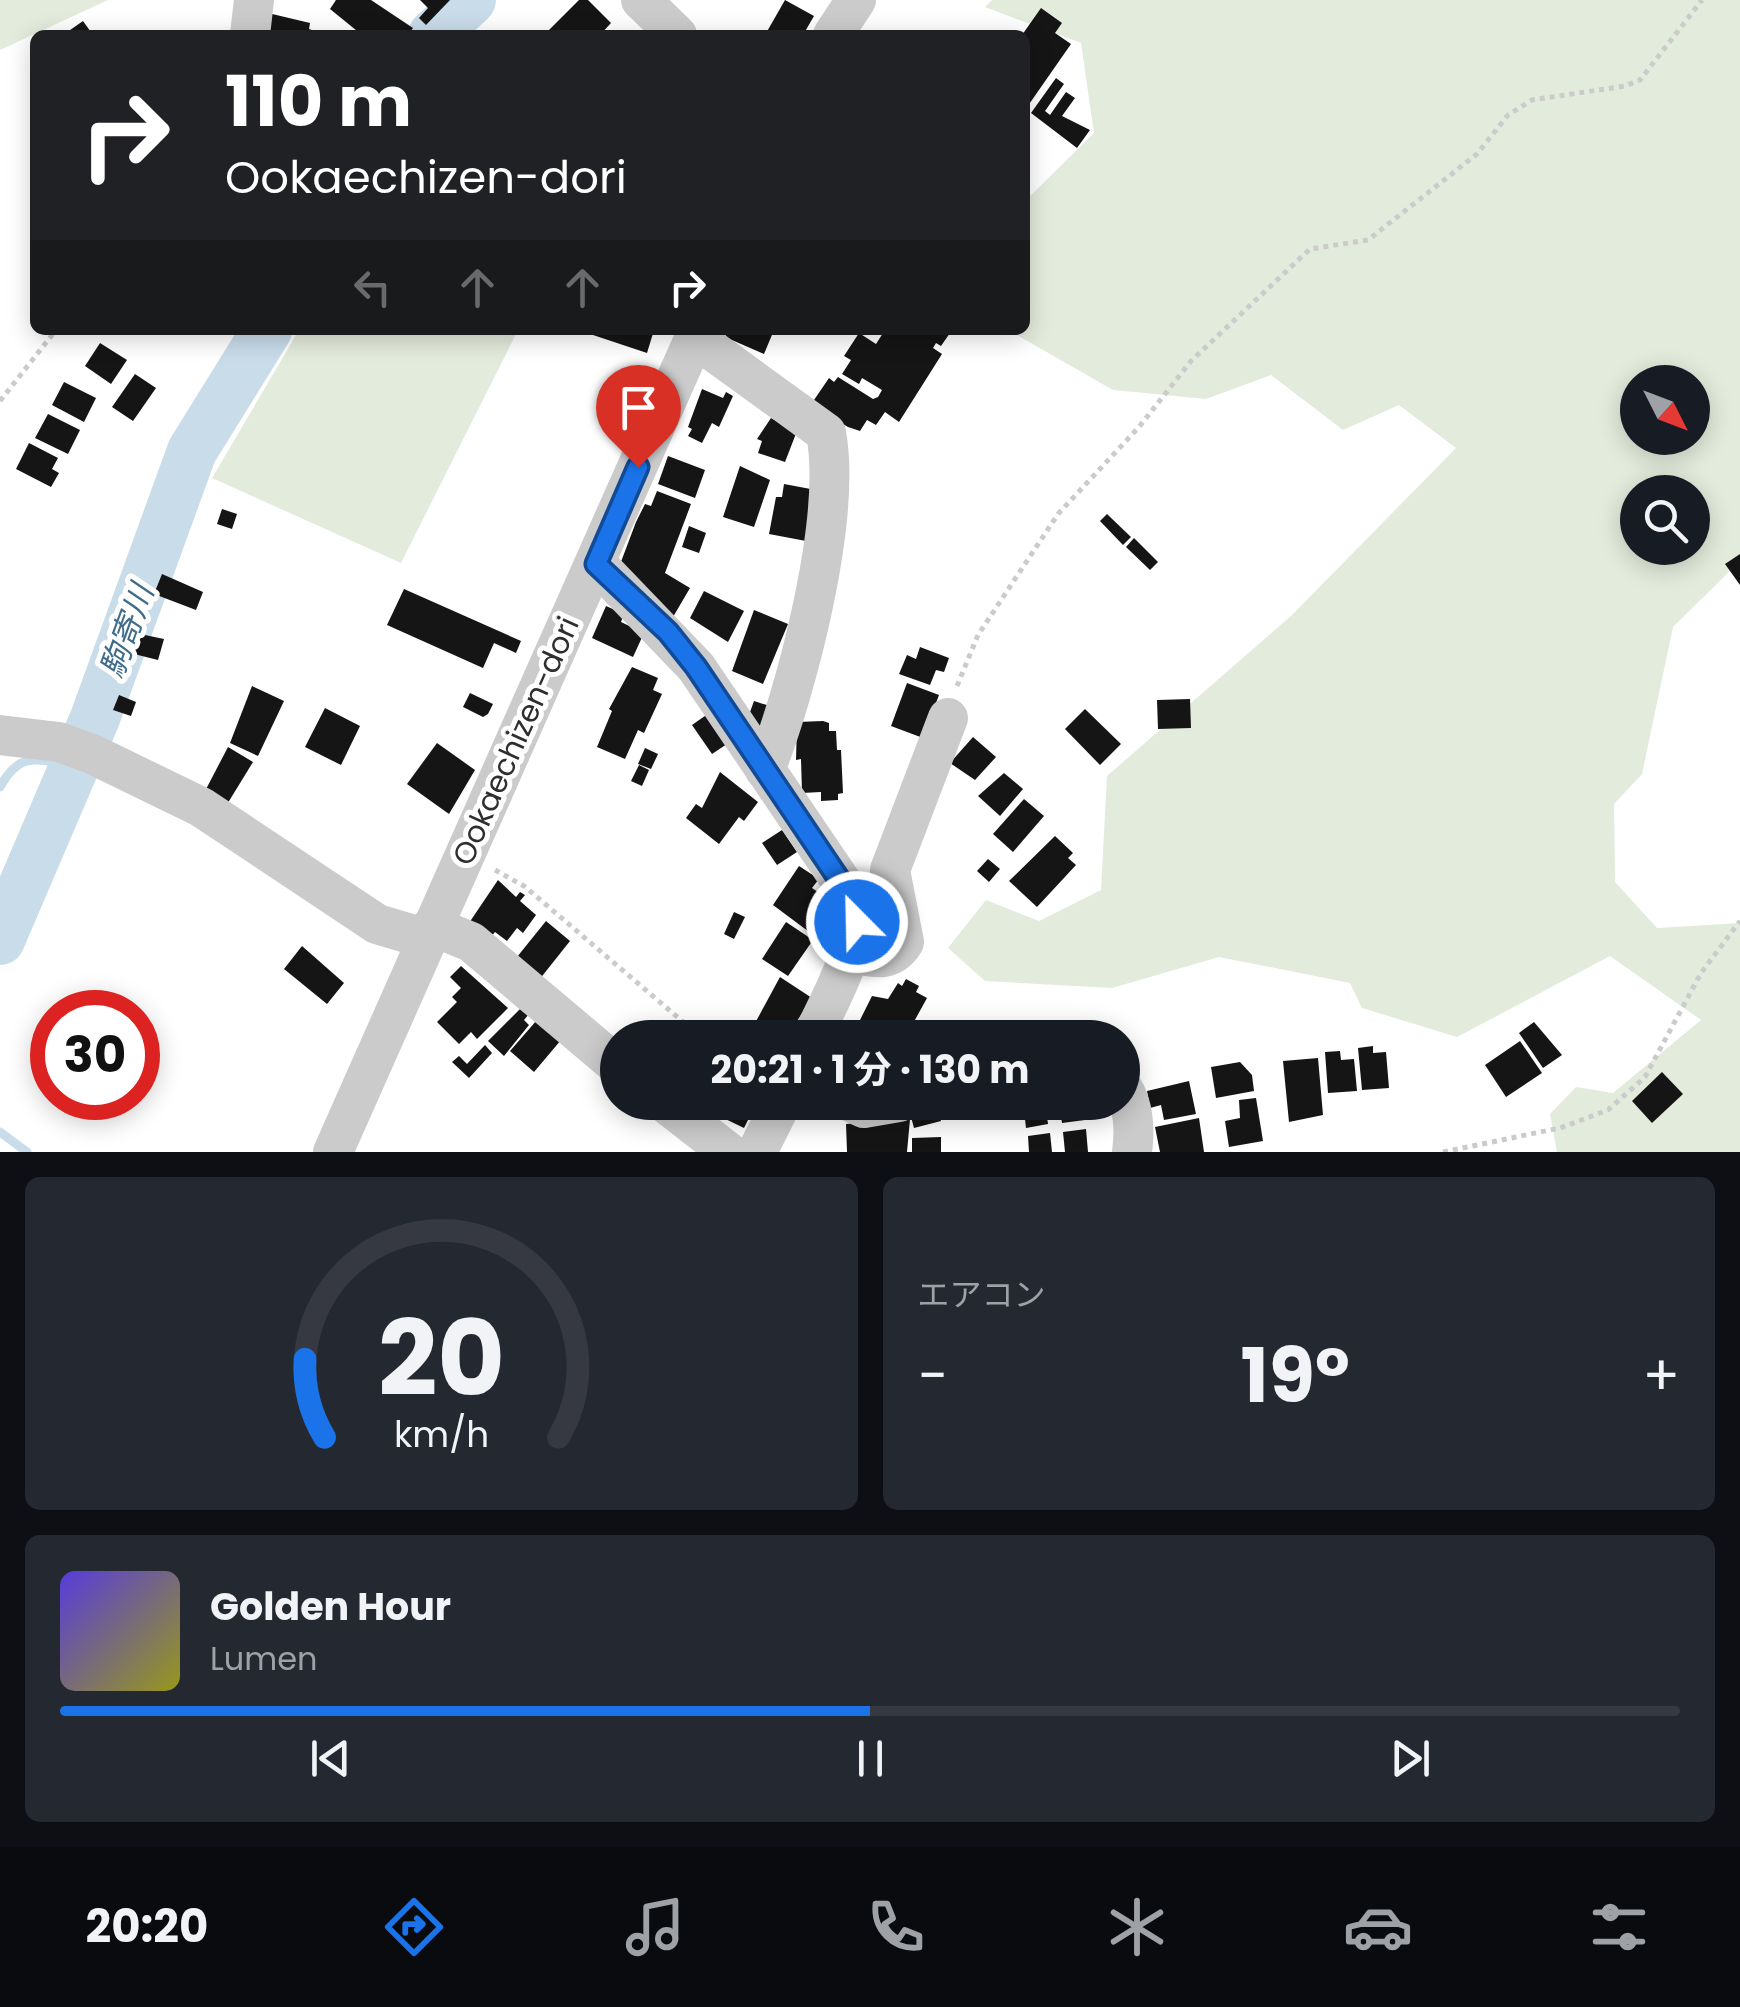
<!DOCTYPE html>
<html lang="ja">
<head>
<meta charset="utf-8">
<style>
  :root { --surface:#171b24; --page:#242831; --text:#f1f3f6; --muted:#9ea1a6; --line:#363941; --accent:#1a73e8 }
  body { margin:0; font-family:Poppins,"Noto Sans JP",sans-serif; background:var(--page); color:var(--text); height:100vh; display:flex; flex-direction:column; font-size:38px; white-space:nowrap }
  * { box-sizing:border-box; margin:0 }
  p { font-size:32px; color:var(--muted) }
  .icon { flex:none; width:55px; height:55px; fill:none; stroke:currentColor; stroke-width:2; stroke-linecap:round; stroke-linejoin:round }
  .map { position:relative; height:1152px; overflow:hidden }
  .details { display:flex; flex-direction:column; gap:25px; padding:25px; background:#0d0f14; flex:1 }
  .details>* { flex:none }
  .guide { position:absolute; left:30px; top:30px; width:1000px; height:305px; border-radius:15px; box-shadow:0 5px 25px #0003; background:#202124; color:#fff; overflow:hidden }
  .needle { width:65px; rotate:132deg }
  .tools { position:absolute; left:1620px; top:365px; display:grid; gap:20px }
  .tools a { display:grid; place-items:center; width:90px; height:90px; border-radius:50%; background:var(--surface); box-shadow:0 5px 25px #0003; font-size:50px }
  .speed { position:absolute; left:30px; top:990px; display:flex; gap:20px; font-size:50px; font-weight:700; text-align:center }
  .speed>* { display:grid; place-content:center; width:130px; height:130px; border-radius:50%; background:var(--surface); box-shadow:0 5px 25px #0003; line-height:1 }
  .speed .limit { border:15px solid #d22; background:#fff; color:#111 }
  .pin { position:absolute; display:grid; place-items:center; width:85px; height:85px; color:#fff; margin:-102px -42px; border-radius:50% 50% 50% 0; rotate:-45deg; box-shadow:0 0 10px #0007 }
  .pin .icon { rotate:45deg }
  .me { position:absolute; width:110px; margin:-55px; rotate:337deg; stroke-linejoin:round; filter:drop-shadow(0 0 8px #0008) }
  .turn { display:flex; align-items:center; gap:35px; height:210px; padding:0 30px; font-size:45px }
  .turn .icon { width:130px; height:130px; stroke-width:2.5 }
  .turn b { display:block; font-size:70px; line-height:85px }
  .lanes { display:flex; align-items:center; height:95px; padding:0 30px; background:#0003; justify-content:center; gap:50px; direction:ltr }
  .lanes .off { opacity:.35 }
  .big { font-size:75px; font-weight:700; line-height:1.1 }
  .details .tile { flex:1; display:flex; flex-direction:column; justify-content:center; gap:15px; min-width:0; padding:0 35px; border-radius:15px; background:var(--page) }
  .details .dial { align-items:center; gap:0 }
  .dial svg { height:260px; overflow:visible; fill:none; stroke:var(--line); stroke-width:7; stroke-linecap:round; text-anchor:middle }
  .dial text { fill:var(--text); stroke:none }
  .song { display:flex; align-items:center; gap:30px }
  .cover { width:120px; height:120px; border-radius:15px; background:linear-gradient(135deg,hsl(250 70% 55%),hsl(60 70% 35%)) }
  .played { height:10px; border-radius:5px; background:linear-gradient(90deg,var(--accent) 50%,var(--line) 50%) }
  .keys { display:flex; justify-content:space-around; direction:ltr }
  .heat { display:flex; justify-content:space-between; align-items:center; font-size:55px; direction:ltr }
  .details .tiles { flex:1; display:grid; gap:25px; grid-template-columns:1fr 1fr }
  .tile:last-child { grid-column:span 2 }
  .trip { position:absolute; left:600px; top:1020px; width:540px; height:100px; border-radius:50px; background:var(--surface); box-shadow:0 5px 25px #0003; font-weight:700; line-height:100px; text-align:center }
  .dock { display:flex; height:160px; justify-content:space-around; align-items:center; background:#090b0e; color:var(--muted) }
  .dock .icon { width:70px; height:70px }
  .dock .active { color:var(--accent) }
  .dock b { font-size:45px; color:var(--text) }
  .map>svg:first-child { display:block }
  .green { fill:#e3ebdc; fill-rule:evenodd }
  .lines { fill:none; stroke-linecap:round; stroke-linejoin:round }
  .stream { stroke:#c9dcea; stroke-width:9 }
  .river { stroke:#c9dcea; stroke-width:50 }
  .building { fill:#151515 }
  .path { stroke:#cbcbcb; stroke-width:5; stroke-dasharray:5 5; stroke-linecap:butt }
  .minor { stroke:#cbcbcb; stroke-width:40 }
  .route-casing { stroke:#114b97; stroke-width:25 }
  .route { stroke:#1a73e8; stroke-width:18 }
  .labels { text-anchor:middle; stroke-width:10; stroke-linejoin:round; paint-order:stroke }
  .street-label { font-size:30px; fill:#2e2e2e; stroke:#fff }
  .water-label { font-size:32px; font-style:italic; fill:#406c8c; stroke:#fff }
</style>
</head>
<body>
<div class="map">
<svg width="1740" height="1152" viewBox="0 0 1740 1152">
  <rect width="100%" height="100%" fill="#fff"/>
  <g class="green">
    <path d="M 0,0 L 108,0 L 0,50 Z"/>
    <path d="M 992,0 L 1740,0 L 1740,561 L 1673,627 L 1642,774 L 1614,804 L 1615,882 L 1657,928 L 1740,923 L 1740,1152 L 1557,1152 L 1550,1114 L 1576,1087 L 1613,1093 L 1701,1020 L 1610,956 L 1457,1037 L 1362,1008 L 1350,983 L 1219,957 L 1112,988 L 985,981 L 948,948 L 986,900 L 1039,921 L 1101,890 L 1107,776 L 1292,615 L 1456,448 L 1399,405 L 1343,430 L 1271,375 L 1206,399 L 1113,390 L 1015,334 L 1014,330 L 1025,330 L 1025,201 L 1094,133 L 1081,43 L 985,7 ZM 1638,382 L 1692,382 L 1692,438 L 1638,438 ZM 1638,492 L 1692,492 L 1692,548 L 1638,548 Z"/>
    <path d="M 299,330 L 518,330 L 401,563 L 212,478 Z"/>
  </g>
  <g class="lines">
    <g class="stream">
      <path d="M 0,787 C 18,754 33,758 67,764"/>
      <path d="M 0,1132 L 27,1152"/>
    </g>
    <g class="river">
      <path d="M 433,35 L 471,0"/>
      <path d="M 0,940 L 95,718 L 192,451 L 267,330"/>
    </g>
  </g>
  <g class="building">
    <path d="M 336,0 L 371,0 L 413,28 L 408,35 L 362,35 L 330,9 Z"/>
    <path d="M 420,0 L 450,0 L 426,25 L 419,18 L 428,8 Z"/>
    <path d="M 579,0 L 588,0 L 611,23 L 600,35 L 544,35 Z"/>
    <path d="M 785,0 L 814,16 L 803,35 L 765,35 Z"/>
    <path d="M 1041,8 L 1062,23 L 1055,33 L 1071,44 L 1025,110 L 1026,43 L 1022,35 Z"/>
    <path d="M 268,13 L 310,23 L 309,29 L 327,35 L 262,35 Z"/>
    <path d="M 83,21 L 93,35 L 63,35 Z"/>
    <path d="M 1056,78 L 1064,84 L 1045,111 L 1050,115 L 1066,92 L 1075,98 L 1062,116 L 1090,130 L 1077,148 L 1031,113 Z"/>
    <path d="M 578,330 L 654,330 L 647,353 Z"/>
    <path d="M 728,330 L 774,330 L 764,354 L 725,337 Z"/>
    <path d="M 885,330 L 952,330 L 941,346 L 936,343 L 933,348 L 942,354 L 899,422 L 885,412 L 876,425 L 867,420 L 860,431 L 848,427 L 818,409 L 814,400 L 829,378 L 834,382 L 838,377 L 873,399 L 878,397 L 882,390 L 862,378 L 859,384 L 842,374 L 851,360 L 844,356 L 859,333 L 876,344 Z"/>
    <path d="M 100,343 L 127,360 L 111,384 L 85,366 Z"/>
    <path d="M 135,374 L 156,388 L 133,421 L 112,407 Z"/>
    <path d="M 64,382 L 96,398 L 84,422 L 52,405 Z"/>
    <path d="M 702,389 L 723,398 L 726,392 L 733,396 L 719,427 L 712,423 L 702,443 L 688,436 L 692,429 L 688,427 Z"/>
    <path d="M 620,394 L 639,402 L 623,438 L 604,430 Z"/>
    <path d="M 48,414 L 80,430 L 68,454 L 35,438 Z"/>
    <path d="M 771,418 L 797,431 L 785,462 L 758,453 L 762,441 L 757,439 Z"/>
    <path d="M 29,443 L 58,458 L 52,469 L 59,473 L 51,487 L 16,469 Z"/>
    <path d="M 668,456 L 705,470 L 695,498 L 658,484 Z"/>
    <path d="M 740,466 L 770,480 L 754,527 L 723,517 Z"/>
    <path d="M 784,484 L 816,490 L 806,541 L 769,534 L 776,497 L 782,497 Z"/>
    <path d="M 657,491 L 691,504 L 665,573 L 690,588 L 673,617 L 616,575 L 636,522 L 645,504 L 651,506 Z"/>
    <path d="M 222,509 L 237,514 L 232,529 L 217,524 Z"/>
    <path d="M 1107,514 L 1131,537 L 1123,545 L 1100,521 Z"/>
    <path d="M 689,526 L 706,533 L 699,553 L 682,547 Z"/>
    <path d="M 1134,538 L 1158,562 L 1150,570 L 1126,547 Z"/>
    <path d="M 1740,554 L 1740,585 L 1725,564 Z"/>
    <path d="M 162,574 L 203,592 L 196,610 L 154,594 Z"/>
    <path d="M 404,589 L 521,641 L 516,653 L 494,643 L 483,668 L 387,625 Z"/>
    <path d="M 704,591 L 744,611 L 728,642 L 690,618 Z"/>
    <path d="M 606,606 L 624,614 L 621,622 L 644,633 L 633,657 L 592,638 Z"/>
    <path d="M 754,610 L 788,624 L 763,684 L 732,671 Z"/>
    <path d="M 140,634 L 164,639 L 158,660 L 134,654 Z"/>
    <path d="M 920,647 L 949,658 L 944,672 L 936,670 L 930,685 L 899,674 L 907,655 L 916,659 Z"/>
    <path d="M 632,667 L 658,678 L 653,690 L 662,694 L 644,733 L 638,730 L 625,759 L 597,747 L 612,711 L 609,709 Z"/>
    <path d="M 907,683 L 939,695 L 923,738 L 891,726 Z"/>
    <path d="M 252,686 L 284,701 L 258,756 L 230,743 Z"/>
    <path d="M 470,693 L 493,704 L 488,714 L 483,717 L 463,707 Z"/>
    <path d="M 119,695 L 136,702 L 131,716 L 113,710 Z"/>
    <path d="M 1190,699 L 1191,728 L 1158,729 L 1157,700 Z"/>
    <path d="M 754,701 L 770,706 L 768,731 L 746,723 Z"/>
    <path d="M 325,708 L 360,726 L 341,765 L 305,747 Z"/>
    <path d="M 1085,709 L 1121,744 L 1100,765 L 1065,729 Z"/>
    <path d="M 712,711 L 733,740 L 712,754 L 692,725 Z"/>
    <path d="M 823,721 L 829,723 L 829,731 L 836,731 L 837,750 L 841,750 L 843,793 L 838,794 L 838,800 L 821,801 L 821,792 L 802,793 L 801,759 L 796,760 L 797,722 Z"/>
    <path d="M 973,737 L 996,757 L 975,780 L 950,763 Z"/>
    <path d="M 437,743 L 475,770 L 449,814 L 407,784 Z"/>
    <path d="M 228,747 L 253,762 L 226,806 L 204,793 Z"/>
    <path d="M 645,748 L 658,754 L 651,769 L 638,764 Z"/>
    <path d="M 639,765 L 649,770 L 642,786 L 631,781 Z"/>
    <path d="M 720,772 L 758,802 L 744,821 L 739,817 L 719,844 L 686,818 L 696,804 L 702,808 Z"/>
    <path d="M 1004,773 L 1023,789 L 1000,816 L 978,796 Z"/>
    <path d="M 1024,799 L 1044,816 L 1013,852 L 993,834 Z"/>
    <path d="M 782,830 L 797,852 L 777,865 L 762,843 Z"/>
    <path d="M 1055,836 L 1073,853 L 1068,858 L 1076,865 L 1037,907 L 1009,881 Z"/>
    <path d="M 988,859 L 1000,869 L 989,882 L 977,871 Z"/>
    <path d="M 799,866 L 819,879 L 812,888 L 838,906 L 820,940 L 773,905 Z"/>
    <path d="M 498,880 L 516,897 L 520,892 L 525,895 L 520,901 L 536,915 L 523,933 L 517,928 L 507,941 L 495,932 L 490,938 L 469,923 Z"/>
    <path d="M 734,912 L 745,917 L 734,939 L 724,934 Z"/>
    <path d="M 546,921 L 570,941 L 539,980 L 517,957 Z"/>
    <path d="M 786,922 L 813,940 L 788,976 L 762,959 Z"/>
    <path d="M 302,946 L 344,983 L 327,1004 L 284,969 Z"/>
    <path d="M 461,966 L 508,1008 L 477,1039 L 471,1032 L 459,1044 L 437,1022 L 457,1002 L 452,997 L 461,988 L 450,977 Z"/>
    <path d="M 780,977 L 812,998 L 786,1038 L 747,1038 Z"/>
    <path d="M 906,979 L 919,986 L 916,992 L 927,998 L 905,1038 L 851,1038 L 872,996 L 888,999 L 898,983 L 902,986 Z"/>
    <path d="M 522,1007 L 529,1014 L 524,1020 L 529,1025 L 504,1056 L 488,1041 Z"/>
    <path d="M 537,1020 L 561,1040 L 534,1072 L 510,1051 Z"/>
    <path d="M 1033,1022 L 1036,1038 L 986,1038 L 984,1030 Z"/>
    <path d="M 1534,1022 L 1562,1055 L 1543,1068 L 1519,1033 Z"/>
    <path d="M 1520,1041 L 1542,1073 L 1506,1097 L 1485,1065 Z"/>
    <path d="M 485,1045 L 492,1053 L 469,1078 L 452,1062 L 459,1056 L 467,1064 Z"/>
    <path d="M 1373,1046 L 1373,1053 L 1386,1052 L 1389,1088 L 1362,1090 L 1358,1048 Z"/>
    <path d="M 1340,1051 L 1341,1060 L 1354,1059 L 1357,1091 L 1328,1093 L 1325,1052 Z"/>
    <path d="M 1318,1058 L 1323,1115 L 1289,1122 L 1283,1061 Z"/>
    <path d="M 1240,1062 L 1252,1075 L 1254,1091 L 1216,1098 L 1211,1067 Z"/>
    <path d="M 1662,1072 L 1683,1094 L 1652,1123 L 1632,1101 Z"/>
    <path d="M 1189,1081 L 1196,1114 L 1164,1120 L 1161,1105 L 1150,1108 L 1147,1091 Z"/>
    <path d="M 1256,1098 L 1263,1141 L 1229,1147 L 1225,1121 L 1240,1118 L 1239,1100 Z"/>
    <path d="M 719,1102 L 757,1102 L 744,1128 L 713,1113 Z"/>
    <path d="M 1023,1102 L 1045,1102 L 1048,1124 L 1026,1128 Z"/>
    <path d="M 1059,1102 L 1082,1102 L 1085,1120 L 1062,1123 Z"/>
    <path d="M 936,1105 L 941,1121 L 914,1128 L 910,1113 Z"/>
    <path d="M 1199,1118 L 1204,1152 L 1160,1152 L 1155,1127 Z"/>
    <path d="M 910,1119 L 907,1152 L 847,1152 L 846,1124 Z"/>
    <path d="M 1086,1129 L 1088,1152 L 1065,1152 L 1063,1132 Z"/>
    <path d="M 1050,1133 L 1052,1152 L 1029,1152 L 1028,1136 Z"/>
    <path d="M 941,1137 L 941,1152 L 912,1152 L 912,1138 Z"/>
  </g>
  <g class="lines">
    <g class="path">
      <path d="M 0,401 L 56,330"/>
      <path d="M 957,686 L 978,635 L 1058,514 L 1139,427 L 1191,361 L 1310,249 L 1368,240 L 1477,154 L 1508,115 L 1532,100 L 1625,86 L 1640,80 L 1702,0"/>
      <path d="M 495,870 L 524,886 L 702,1038"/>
      <path d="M 1443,1152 L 1560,1128 L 1608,1110 L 1645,1077 L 1701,973 L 1740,921"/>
    </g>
    <g class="minor">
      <path d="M 641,0 L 677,35"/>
      <path d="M 250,35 L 254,0"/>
      <path d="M 833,35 L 856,0"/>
      <path d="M 695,338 L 826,433 C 842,518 797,689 765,770"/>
      <path d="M 596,563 L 696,667 L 853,899 C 862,948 832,994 812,1038"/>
      <path d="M 0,735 L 59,742 L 92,754 L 201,807 L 377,924 L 427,939"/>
      <path d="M 432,926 L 471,942 L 618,1066"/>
      <path d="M 850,953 C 873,957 890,964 904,942 L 890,870 L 948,718"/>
      <path d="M 1122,1087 C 1134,1105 1135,1131 1132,1152"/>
      <path d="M 664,1102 L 728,1152"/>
      <path d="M 851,1102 L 864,1108 L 899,1102"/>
      <path d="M 333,1152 L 698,330"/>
      <path d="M 757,1152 L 782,1102"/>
    </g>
  </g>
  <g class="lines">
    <defs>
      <path id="route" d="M 638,467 L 596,564 L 668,632 L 696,667 L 853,900 L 857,922"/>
    </defs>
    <use href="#route" class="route-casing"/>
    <use href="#route" class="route"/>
  </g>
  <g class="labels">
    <g class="street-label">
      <text transform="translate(516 741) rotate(-66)" y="10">Ookaechizen-dori</text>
    </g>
    <g class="water-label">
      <text transform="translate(127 631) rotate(-70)" y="11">駒寄川</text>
    </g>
  </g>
</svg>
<div class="tools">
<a><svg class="needle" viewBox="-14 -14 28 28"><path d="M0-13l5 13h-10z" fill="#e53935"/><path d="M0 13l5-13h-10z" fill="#9ea1a6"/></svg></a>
<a><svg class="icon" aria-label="search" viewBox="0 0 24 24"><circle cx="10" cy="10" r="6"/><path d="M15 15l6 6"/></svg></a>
</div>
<div class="speed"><div class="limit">30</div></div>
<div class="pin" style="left:638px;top:467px;background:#d93025"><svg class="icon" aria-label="arrive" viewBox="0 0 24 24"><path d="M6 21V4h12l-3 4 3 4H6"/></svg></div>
<svg class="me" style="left:857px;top:922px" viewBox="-20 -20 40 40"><circle r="17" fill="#1a73e8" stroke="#fff" stroke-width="3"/><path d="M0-11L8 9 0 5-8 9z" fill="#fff"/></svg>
<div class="trip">20:21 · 1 分 · 130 m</div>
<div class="guide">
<div class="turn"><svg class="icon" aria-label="right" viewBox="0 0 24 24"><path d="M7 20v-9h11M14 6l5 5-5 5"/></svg><div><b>110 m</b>Ookaechizen-dori</div></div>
<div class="lanes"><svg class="icon off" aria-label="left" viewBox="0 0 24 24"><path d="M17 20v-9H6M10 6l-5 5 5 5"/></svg><svg class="icon off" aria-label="ahead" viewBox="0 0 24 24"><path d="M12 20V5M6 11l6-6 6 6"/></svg><svg class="icon off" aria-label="ahead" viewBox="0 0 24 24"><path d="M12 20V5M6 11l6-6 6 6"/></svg><svg class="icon" aria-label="right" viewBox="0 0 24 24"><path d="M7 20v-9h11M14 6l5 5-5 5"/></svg></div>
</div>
</div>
<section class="details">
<div class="tiles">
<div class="tile dial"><svg viewBox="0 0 100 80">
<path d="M14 69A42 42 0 1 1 86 69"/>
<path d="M14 69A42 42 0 0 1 8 45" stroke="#1a73e8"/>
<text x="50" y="56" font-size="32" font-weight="700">20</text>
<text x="50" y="72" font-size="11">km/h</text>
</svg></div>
<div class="tile"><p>エアコン</p>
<div class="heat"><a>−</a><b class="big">19°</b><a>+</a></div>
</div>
<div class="tile">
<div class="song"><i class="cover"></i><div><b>Golden Hour</b><p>Lumen</p></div></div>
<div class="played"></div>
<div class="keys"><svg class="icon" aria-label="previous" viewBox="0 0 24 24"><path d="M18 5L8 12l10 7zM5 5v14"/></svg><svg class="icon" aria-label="pause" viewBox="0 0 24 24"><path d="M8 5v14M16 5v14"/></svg><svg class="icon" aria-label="next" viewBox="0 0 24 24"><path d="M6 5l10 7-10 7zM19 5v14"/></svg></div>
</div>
</div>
</section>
<nav class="dock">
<b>20:20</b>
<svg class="icon active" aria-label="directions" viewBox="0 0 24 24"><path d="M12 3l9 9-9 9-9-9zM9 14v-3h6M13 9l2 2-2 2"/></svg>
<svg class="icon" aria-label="music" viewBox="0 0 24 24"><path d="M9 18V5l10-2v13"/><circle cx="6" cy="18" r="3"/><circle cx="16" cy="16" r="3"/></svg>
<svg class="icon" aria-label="phone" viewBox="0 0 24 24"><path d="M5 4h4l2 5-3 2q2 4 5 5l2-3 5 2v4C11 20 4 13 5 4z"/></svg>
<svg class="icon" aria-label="climate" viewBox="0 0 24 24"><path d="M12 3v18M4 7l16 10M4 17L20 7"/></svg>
<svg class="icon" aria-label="car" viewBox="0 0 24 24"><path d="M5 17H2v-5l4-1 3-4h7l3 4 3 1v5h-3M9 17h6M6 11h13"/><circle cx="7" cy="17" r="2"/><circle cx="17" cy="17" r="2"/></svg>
<svg class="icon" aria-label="filters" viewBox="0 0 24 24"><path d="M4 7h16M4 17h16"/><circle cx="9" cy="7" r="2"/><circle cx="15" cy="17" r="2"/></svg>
</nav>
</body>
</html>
